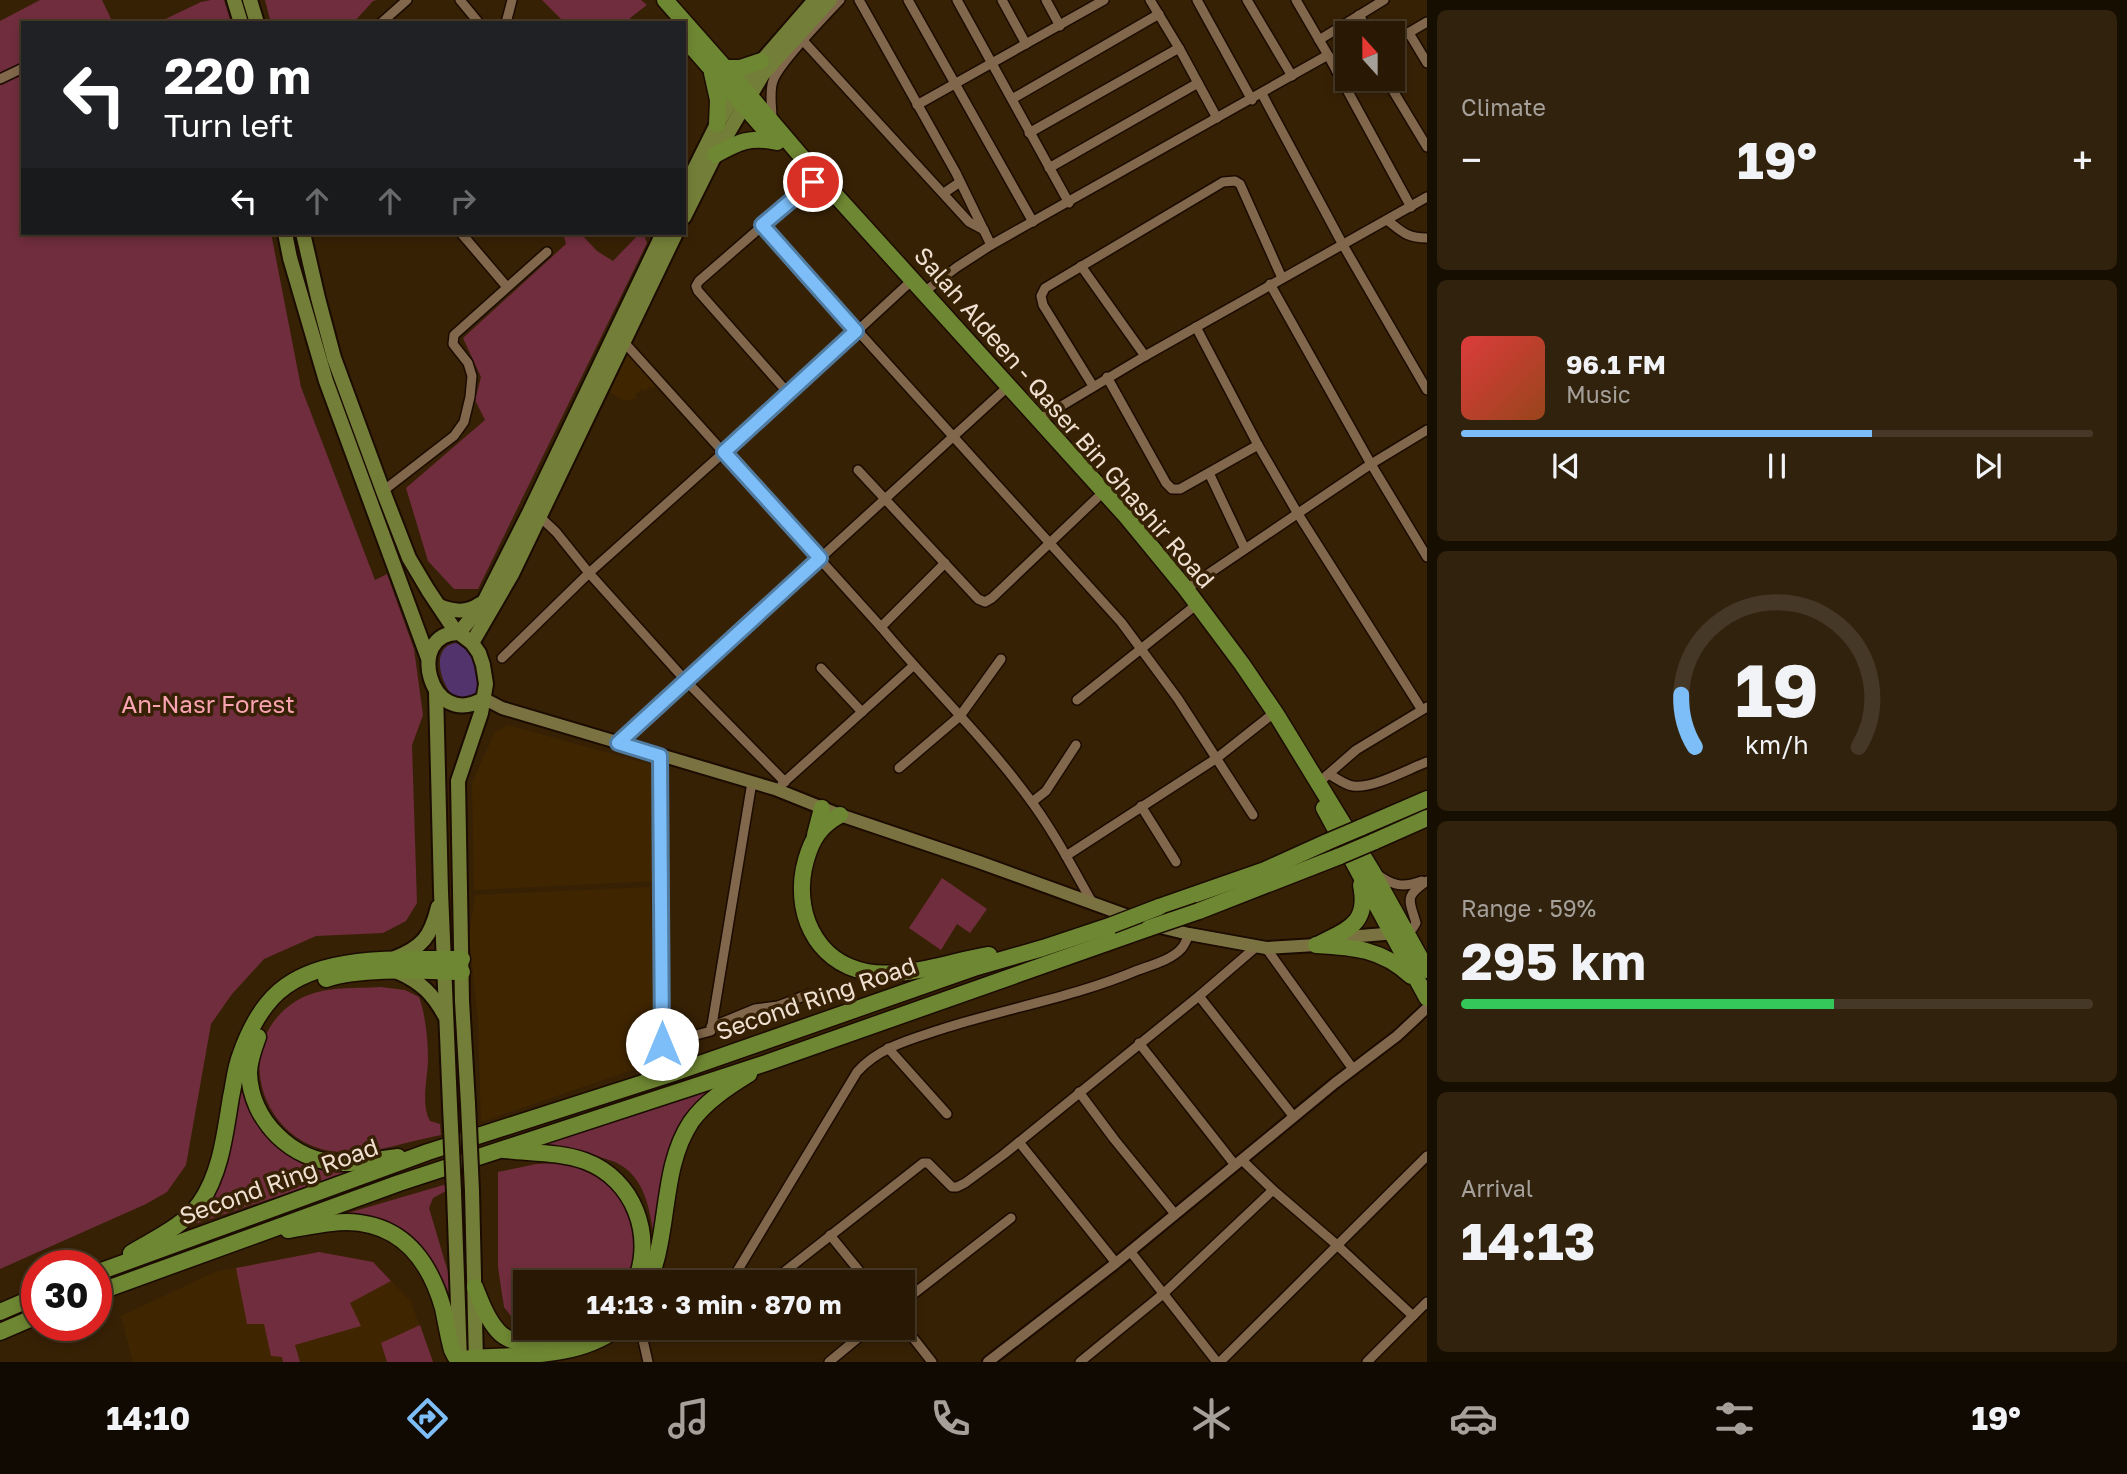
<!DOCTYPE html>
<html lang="en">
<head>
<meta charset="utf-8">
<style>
  :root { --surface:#291904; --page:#31220e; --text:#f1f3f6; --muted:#a5a09a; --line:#453826; --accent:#7dbef9 }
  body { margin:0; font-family:"Golos Text",sans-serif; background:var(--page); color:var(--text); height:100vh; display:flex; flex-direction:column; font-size:26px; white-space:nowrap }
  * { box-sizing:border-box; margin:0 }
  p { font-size:23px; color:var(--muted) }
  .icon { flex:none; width:38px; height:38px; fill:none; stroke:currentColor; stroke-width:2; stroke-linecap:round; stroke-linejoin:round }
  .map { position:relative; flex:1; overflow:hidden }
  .drawer { display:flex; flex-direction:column; gap:10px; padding:10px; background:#170e02; width:700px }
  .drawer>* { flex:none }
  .top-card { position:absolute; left:21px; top:21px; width:665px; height:214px; border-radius:0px; box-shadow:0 4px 10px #0003,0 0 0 2px var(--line); background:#202124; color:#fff; overflow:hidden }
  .needle { width:46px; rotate:339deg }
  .buttons { position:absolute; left:1335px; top:21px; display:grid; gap:14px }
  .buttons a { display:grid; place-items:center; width:70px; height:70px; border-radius:0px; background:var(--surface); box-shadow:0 4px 10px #0003,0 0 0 2px var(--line); font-size:35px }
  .speed { position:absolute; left:21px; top:1250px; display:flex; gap:14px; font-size:35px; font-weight:700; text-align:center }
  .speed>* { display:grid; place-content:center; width:91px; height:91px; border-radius:50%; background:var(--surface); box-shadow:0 4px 10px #0003,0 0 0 2px var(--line); line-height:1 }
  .speed .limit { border:10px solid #d22; background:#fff; color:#111 }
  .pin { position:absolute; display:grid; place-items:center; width:60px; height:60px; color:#fff; margin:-30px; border:4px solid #fff; border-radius:50%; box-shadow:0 2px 7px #0007 }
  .me { position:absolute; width:77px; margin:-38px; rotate:0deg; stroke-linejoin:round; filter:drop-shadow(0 0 5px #0008) }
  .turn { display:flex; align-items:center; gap:24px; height:147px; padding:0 28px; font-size:32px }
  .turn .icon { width:91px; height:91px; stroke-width:2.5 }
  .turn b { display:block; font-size:49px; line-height:60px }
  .lanes { display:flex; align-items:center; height:66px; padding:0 28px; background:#0003; justify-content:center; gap:35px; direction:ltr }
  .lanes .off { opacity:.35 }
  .big { font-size:52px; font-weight:700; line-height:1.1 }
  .drawer .widget { flex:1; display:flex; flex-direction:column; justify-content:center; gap:10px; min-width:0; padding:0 24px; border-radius:10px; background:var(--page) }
  .drawer .dial { align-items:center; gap:0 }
  .dial svg { height:182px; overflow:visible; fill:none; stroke:var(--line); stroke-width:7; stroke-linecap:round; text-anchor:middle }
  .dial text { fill:var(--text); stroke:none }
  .song { display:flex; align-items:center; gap:21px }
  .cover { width:84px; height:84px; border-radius:10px; background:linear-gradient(135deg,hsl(0 70% 55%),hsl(20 70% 35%)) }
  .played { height:7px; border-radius:4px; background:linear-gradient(90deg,var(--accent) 65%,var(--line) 65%) }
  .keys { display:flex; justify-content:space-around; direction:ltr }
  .heat { display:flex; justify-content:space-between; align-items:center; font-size:38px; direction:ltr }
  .charge { height:10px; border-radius:5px; background:linear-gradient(90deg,#34c759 59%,var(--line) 0) }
  .trip { position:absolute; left:513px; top:1270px; width:402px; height:70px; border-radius:0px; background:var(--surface); box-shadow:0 4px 10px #0003,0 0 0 2px var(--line); font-weight:700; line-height:70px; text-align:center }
  .dock { display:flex; height:112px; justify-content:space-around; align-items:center; background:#100a02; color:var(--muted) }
  .dock .icon { width:49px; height:49px }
  .dock .active { color:var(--accent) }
  .dock b { font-size:32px; color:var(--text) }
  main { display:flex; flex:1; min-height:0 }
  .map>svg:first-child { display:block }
  .built { fill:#402501 }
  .green { fill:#702d3d }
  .water { fill:#52336c }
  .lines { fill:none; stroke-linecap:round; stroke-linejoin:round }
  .minor-casing { stroke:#1b0b00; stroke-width:12 }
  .tertiary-casing { stroke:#1b0b00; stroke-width:14 }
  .secondary-casing { stroke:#1b0b00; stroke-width:16 }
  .primary-casing { stroke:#1b0b00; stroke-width:18 }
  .trunk-casing { stroke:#1b0b00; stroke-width:19 }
  .minor { stroke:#81674b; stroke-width:9 }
  .tertiary { stroke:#81674b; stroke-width:10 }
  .secondary { stroke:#7a7341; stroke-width:12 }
  .primary { stroke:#737f38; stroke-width:14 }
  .trunk { stroke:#6e8732; stroke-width:16 }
  .primary-bridge-casing { stroke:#1b0b00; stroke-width:18; stroke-linecap:butt }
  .trunk-bridge-casing { stroke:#1b0b00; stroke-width:19; stroke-linecap:butt }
  .primary-bridge { stroke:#737f38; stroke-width:14 }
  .trunk-bridge { stroke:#6e8732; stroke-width:16 }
  .route-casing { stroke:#517ca2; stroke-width:18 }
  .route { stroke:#7dbef9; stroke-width:12 }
  .labels { text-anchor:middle; stroke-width:7; stroke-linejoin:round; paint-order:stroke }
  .street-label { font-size:24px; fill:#f0e0d1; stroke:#372105 }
  .park-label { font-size:24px; fill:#f9a3b3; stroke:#372105 }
</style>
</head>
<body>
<main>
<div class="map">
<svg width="1427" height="1362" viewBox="0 0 1427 1362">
  <rect width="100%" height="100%" fill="#372105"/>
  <g class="built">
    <path d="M 628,351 L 656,385 L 653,388 L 651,386 L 644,391 L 642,389 L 636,394 L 636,398 L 625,401 L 606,390 Z"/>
    <path d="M 508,725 L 652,765 L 654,881 L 474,890 L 472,783 L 495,732 Z"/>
    <path d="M 650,887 L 655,1007 L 655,1062 L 481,1122 L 478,1020 L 469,937 L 475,895 Z"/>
    <path d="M 319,1252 L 373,1262 L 411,1302 L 433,1362 L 133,1362 L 121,1316 L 215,1272 Z"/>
  </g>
  <g class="green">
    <path d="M 40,0 L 102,0 L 113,23 L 23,23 L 23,233 L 271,233 L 301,387 L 375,580 L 387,574 L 414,649 L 423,715 L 412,745 L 417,903 L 406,921 L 383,933 L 316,936 L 264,959 L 232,994 L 211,1024 L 186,1165 L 167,1192 L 146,1204 L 0,1269 L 0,21 Z"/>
    <path d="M 211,0 L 224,0 L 231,23 L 157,23 L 201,2 Z"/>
    <path d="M 265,0 L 377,0 L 373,1 L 353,23 L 271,23 Z"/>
    <path d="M 542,0 L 641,0 L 647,5 L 630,18 L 635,23 L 565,23 Z"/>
    <path d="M 563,233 L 580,233 L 597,251 L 613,261 L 640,233 L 643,233 L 647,243 L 478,589 L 454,589 L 428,561 L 406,488 L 485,420 L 475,400 L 481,377 L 463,338 L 566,244 Z"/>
    <path d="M 942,878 L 987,909 L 970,933 L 957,924 L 941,950 L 909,928 Z"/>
    <path d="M 381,987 L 405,990 L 419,997 C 426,1017 428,1040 428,1062 C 427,1080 421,1105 430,1121 L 440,1124 L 441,1135 C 403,1142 368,1157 330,1151 C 260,1139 232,1045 293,1003 C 319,985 351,989 381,987 Z"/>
    <path d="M 244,1058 L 274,1136 L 359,1169 L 183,1228 C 193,1218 206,1208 214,1196 C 233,1168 238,1094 244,1058 Z"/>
    <path d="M 714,1088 L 694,1105 L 682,1123 L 654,1242 C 651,1213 646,1176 615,1162 C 598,1155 566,1149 546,1144 Z"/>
    <path d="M 561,1163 C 575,1166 590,1168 602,1178 C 632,1202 648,1248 627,1283 L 525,1283 L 525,1323 L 511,1316 L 504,1307 L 498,1267 L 498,1172 L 536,1164 Z"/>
    <path d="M 447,1184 L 446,1191 L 433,1198 L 429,1208 L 451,1282 L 451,1298 C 425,1239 407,1220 341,1215 Z"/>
    <path d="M 319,1252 L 373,1262 L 391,1281 L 350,1303 L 361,1326 L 295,1345 L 300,1362 L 283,1362 L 282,1357 L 271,1356 L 264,1324 L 247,1324 L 236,1268 Z"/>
    <path d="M 420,1325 L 433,1362 L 387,1362 L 381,1343 Z"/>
  </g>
  <path class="water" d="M 456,643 C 478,655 481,668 479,692 L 473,697 L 456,699 C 442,688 428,647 456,643 Z"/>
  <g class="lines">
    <defs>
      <g id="minor">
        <path d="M 460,0 L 479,23"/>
        <path d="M 859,0 L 956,173 L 991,245"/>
        <path d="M 908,0 L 1033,222"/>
        <path d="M 957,0 L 1069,203"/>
        <path d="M 1002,0 L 1026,44"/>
        <path d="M 1046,0 L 1060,26"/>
        <path d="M 1150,0 L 1179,48 L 1217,118"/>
        <path d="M 1197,0 L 1252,100"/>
        <path d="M 1247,0 L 1292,76"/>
        <path d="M 1296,0 L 1328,55 L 1411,207"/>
        <path d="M 1359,15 L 1369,33"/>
        <path d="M 381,23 L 407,0"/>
        <path d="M 506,23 L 512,0"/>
        <path d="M 1409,33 L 1427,63"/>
        <path d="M 797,34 L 969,222 L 984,230"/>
        <path d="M 1319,40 L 1384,0"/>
        <path d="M 1393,42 L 1427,22"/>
        <path d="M 1337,72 L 1348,66"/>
        <path d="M 0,79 L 23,68"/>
        <path d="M 1386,79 L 1427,147"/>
        <path d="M 1262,94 L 1343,245 L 1427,390"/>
        <path d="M 1012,99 L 1159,14"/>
        <path d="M 917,105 L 1104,0"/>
        <path d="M 772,119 C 772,107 769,92 773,81 C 779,63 825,16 840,0"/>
        <path d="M 1029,133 L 1179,48"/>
        <path d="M 1049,168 L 1198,83"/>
        <path d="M 944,193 L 960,182"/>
        <path d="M 1387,220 C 1402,232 1407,238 1427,238"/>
        <path d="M 762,225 L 1121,622 L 1178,699 L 1253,815"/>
        <path d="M 461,233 L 507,287"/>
        <path d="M 1081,266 L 1145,356"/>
        <path d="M 1270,284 L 1371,464 L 1427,557"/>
        <path d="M 924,292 L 957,267 L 991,245 L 1328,55"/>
        <path d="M 1196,327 L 1258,445 L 1298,514 L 1422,710"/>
        <path d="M 623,341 L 881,627 C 929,685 984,737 1028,797 C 1053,830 1072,867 1092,902"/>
        <path d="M 1107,377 L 1166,483 L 1172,489 L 1180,489 L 1258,445"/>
        <path d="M 1093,386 L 1043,305 L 1041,296 L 1045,288 L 1223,182 L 1235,181 L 1240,184 L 1282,278"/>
        <path d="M 789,394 L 698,291 L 696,286 L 699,281 L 813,182"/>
        <path d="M 1038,420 L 1145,356 L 1427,197"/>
        <path d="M 858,470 L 978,599 L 985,602 L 992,598 L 1097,498"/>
        <path d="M 1209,473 L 1245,549"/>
        <path d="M 383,491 L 454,436 L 464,422 L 470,397 L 472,376 L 468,363 L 453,344 L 454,335 L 547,252"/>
        <path d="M 537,514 L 556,532 L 589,573 L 686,681 L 785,782"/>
        <path d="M 1186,589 L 1371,464 L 1427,430"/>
        <path d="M 881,627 L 945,563"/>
        <path d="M 502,658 L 589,573 L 789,394 L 908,284"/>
        <path d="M 821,668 L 862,712"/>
        <path d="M 1077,700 L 1191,609"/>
        <path d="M 618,743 L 1002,392"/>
        <path d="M 660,756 L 662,1044 L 711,1031 L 752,782"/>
        <path d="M 899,768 L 960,716 L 1001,659"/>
        <path d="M 1329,774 C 1336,778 1345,785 1353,786 C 1373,789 1408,769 1427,762"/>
        <path d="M 782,784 L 913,666"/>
        <path d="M 1317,784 L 1356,750 L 1427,707"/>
        <path d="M 1032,802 L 1046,791 L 1076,745"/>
        <path d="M 1141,806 L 1176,862"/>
        <path d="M 1066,856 L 1217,758 L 1270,716"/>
        <path d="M 1377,874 C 1393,886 1403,888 1422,881"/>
        <path d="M 1406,932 L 1413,928 L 1416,923 C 1409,899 1404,897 1427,881"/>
        <path d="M 1266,948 L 1353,1069"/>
        <path d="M 1199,996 L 1294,1117"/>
        <path d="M 711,1027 L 755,1009 L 778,1006 L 809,994"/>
        <path d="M 1139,1043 L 1235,1165"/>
        <path d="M 888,1048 L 947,1114"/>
        <path d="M 1079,1092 L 1114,1139 L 1175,1214"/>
        <path d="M 1019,1142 L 1116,1263"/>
        <path d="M 1242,1160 L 1273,1190 L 1337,1245 L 1413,1316"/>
        <path d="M 830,1235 L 869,1283"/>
        <path d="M 1130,1251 L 1217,1362"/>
        <path d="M 730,1283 L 857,1072 C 879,1047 912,1039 942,1029 C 1007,1008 1075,997 1138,970 C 1152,965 1171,960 1181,949 C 1185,945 1187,939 1189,934"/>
        <path d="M 770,1283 L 923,1163 L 928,1163 L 952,1187 L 957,1187 L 965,1183 L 1003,1155 L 1199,996 L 1256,947"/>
        <path d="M 903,1302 L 1011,1218"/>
        <path d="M 903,1325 L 932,1362"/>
        <path d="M 645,1328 L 643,1340 L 648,1362"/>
        <path d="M 829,1362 L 870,1328"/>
        <path d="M 1080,1362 L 1163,1294 L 1273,1190"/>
        <path d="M 1220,1362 L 1427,1156"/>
        <path d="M 1367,1362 L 1427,1302"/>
      </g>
      <path id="tertiary" d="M 988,1362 L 1116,1263 L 1335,1083 L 1397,1036 L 1427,1008"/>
      <g id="secondary">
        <path d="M 483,698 L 502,708 L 775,789 L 840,815 L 979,862 L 1136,919"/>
        <path d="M 1156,926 L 1189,934 L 1266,948 L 1316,945 L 1360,936 L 1397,933"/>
      </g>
      <g id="primary">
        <path d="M 234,0 L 241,23"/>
        <path d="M 250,0 L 257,23"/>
        <path d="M 684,190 L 717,124 L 741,85 L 815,0"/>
        <path d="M 684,217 L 715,155 L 763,74 L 830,0"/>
        <path d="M 285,233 L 290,258 L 326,381 L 428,658"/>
        <path d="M 303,233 L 318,298 L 334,358 L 383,491 L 409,558 L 428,590 L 456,632"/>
        <path d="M 439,606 C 454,612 467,613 480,604"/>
        <path d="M 459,633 L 484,602 L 530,511 L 663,233"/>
        <path d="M 472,643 L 512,574 L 676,233"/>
        <path d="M 436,691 L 441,892 L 450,1106"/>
        <path d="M 395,958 C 423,947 431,936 438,907"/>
        <path d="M 398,972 C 421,982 433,994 445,1016"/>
        <path d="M 468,1104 L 462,1001 L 458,781 L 481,713 L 486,684 L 483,665 L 479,653 L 472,643 L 459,633 C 405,632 429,731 483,699"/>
        <path d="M 472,1191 L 476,1362"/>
        <path d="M 454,1192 L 460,1362"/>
      </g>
      <g id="trunk">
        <path d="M 665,0 L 749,95 L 812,169 L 1126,516 L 1186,589 L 1242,664 L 1276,714 L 1372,871 L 1427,970"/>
        <path d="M 684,38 L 766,131"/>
        <path d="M 725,68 L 740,68 L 761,61"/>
        <path d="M 712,73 L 718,100 L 717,124"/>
        <path d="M 715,155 C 739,142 750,136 777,142"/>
        <path d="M 1324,808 L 1427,998"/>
        <path d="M 840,815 C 820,826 812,839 806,860 C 792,909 814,962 867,972 C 905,979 951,961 989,955"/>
        <path d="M 1360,828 L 1427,799"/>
        <path d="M 815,835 L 822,808"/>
        <path d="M 1373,842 L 1427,818"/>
        <path d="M 1159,907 L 1265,870 L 1327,842"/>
        <path d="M 1199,911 L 1340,856"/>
        <path d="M 1319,944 C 1348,929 1369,924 1361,885"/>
        <path d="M 1316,945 C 1354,947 1382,949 1411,976"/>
        <path d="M 326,979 C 365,967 422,971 462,972"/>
        <path d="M 258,1037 C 254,1048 249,1061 249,1073 C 251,1121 292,1161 339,1163 C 358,1164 379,1159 398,1157"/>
        <path d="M 504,1150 C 531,1153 560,1152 585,1161 C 634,1179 655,1236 635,1283"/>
        <path d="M 288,1230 C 307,1227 328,1222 347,1222 C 401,1223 429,1259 443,1308 C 446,1322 448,1336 452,1350 L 455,1356 L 460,1359 C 512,1354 574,1361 618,1328"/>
        <path d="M 131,1253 C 154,1239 184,1226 200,1203 C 221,1173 225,1133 231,1097 C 234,1084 235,1069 240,1056 C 249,1030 263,1002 286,986 C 332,953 409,960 462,959"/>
        <path d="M 96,1273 L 428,1152 L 671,1074 L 977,967 L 1043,948 L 1112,925"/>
        <path d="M 649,1283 C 652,1273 656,1262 658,1252 C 668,1209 666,1160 691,1122 C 705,1102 728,1087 749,1074"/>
        <path d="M 475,1287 C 481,1302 487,1319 498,1331 C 518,1354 568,1338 592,1328"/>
        <path d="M 96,1293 L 399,1183 L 766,1063 L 1149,928"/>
        <path d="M 0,1312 L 37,1296"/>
        <path d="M 0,1332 L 37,1316"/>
      </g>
    </defs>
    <use href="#minor" class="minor-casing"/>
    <use href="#tertiary" class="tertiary-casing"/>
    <use href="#secondary" class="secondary-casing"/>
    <use href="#primary" class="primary-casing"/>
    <use href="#trunk" class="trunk-casing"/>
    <use href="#minor" class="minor"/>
    <use href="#tertiary" class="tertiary"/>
    <use href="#secondary" class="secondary"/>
    <use href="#primary" class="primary"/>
    <use href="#trunk" class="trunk"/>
    <defs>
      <g id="primary-bridge">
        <path d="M 468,1104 L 472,1191"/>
        <path d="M 450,1106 L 454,1192"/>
      </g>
      <g id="trunk-bridge">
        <path d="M 1327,842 L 1360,828"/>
        <path d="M 1340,856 L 1373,842"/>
        <path d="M 1112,925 L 1159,907"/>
        <path d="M 1149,928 L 1199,911"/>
      </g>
    </defs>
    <use href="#primary-bridge" class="primary-bridge-casing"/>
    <use href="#trunk-bridge" class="trunk-bridge-casing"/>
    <use href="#primary-bridge" class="primary-bridge"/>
    <use href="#trunk-bridge" class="trunk-bridge"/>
  </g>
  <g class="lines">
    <defs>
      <path id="route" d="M 662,1044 L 660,756 L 618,743 L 820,558 L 724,452 L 856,331 L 762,225 L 813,182"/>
    </defs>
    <use href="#route" class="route-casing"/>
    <use href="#route" class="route"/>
  </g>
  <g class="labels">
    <g class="street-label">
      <text transform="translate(1064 418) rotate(49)" y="8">Salah Aldeen - Qaser Bin Ghashir Road</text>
      <text transform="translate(816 999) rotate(-19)" y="8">Second Ring Road</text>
      <text transform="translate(279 1182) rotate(-20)" y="8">Second Ring Road</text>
    </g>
    <g class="park-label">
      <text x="208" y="713">An-Nasr Forest</text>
    </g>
  </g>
</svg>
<div class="buttons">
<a><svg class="needle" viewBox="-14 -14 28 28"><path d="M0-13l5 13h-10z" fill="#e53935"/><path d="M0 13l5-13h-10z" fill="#a5a09a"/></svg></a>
</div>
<div class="speed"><div class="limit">30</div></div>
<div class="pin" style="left:813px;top:182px;background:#d93025"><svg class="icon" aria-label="arrive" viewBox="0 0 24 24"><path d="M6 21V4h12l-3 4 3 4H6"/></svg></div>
<svg class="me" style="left:662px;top:1044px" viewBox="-20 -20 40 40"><circle r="19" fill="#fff"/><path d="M0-13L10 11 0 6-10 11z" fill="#7dbef9"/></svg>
<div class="trip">14:13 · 3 min · 870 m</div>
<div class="top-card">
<div class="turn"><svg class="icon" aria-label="left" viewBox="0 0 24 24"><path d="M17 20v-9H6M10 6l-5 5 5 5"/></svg><div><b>220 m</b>Turn left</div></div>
<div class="lanes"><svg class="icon" aria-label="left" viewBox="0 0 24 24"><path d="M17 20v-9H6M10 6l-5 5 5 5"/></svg><svg class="icon off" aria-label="ahead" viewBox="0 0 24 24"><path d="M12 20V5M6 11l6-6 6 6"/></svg><svg class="icon off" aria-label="ahead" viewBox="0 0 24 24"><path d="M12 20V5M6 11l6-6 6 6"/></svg><svg class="icon off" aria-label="right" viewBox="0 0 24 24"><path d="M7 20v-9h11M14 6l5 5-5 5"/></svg></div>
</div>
</div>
<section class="drawer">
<div class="widget"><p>Climate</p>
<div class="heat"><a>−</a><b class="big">19°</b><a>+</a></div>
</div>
<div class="widget">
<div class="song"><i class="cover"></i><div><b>96.1 FM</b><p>Music</p></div></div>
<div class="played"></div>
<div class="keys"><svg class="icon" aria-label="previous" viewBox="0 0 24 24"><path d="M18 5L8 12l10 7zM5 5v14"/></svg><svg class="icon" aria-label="pause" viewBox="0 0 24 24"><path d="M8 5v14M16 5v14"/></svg><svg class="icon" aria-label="next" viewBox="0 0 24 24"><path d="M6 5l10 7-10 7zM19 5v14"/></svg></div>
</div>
<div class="widget dial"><svg viewBox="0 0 100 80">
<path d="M14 69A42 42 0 1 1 86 69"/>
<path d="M14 69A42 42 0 0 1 8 46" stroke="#7dbef9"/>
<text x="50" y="56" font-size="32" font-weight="700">19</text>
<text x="50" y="72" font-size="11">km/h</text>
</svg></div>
<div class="widget"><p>Range · 59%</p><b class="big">295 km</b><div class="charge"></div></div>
<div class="widget"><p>Arrival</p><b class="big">14:13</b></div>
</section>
</main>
<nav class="dock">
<b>14:10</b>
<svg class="icon active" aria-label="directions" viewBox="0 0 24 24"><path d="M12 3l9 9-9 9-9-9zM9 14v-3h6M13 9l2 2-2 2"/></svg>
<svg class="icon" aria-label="music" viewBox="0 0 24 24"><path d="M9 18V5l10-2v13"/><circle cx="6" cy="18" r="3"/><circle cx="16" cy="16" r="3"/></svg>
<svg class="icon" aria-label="phone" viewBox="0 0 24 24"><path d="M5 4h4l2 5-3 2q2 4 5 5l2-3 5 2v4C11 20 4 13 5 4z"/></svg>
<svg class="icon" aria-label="climate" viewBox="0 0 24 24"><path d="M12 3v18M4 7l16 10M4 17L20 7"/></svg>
<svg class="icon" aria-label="car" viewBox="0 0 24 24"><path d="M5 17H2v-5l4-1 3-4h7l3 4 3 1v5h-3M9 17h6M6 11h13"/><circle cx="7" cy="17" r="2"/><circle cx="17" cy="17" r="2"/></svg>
<svg class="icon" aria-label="filters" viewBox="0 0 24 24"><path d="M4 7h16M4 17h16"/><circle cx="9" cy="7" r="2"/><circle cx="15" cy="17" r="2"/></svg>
<b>19°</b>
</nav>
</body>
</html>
